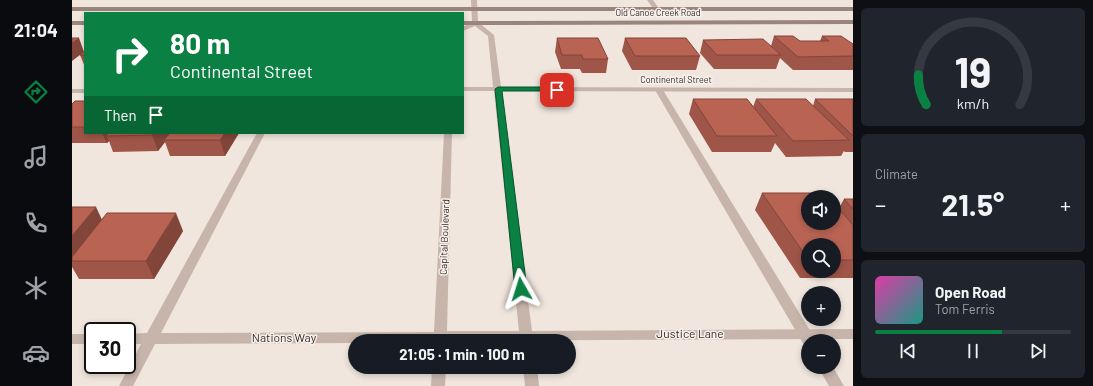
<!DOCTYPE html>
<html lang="en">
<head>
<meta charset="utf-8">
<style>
  :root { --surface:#171b24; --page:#20242c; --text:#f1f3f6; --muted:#9ea1a6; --line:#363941; --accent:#0b8043 }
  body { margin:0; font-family:Barlow,sans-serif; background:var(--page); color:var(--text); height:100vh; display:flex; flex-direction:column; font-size:15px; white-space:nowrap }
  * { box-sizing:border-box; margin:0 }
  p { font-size:13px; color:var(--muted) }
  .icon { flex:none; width:22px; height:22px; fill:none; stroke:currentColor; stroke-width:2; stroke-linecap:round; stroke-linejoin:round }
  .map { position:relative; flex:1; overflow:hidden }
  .side { display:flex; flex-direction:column; gap:8px; padding:8px; background:#0d0f14; width:240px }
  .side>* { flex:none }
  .hud { position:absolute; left:12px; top:12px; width:380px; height:122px; border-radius:0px; box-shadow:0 2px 6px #0003; background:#0b8043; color:#fff; overflow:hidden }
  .buttons { position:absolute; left:729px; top:190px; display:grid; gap:8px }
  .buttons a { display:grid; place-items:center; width:40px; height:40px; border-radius:50%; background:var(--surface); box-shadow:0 2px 6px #0003; font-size:20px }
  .speed { position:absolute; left:12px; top:322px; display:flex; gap:8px; font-size:20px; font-weight:700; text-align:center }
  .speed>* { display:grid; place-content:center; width:52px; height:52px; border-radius:50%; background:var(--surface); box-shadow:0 2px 6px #0003; line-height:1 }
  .speed .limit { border:2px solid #111; border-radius:6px; background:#fff; color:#111 }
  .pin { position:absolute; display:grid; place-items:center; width:34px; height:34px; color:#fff; margin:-17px; border-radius:8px; box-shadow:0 2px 6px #0006 }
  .me { position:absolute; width:44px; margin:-22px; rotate:354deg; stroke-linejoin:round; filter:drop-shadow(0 0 3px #0008) }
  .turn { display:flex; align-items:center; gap:14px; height:84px; padding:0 20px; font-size:18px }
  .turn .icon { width:52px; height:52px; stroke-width:2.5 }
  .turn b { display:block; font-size:28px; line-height:34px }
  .then { display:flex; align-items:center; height:38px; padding:0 20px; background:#0003; gap:8px; font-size:15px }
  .big { font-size:30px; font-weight:700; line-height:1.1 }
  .side .tile { flex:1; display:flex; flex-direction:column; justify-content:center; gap:6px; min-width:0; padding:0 14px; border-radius:6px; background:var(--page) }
  .side .dial { align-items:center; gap:0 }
  .dial svg { height:104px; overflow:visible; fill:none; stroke:var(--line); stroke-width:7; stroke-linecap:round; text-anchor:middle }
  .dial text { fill:var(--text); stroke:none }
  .song { display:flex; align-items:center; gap:12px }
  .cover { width:48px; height:48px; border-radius:6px; background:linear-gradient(135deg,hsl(320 70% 55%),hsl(170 70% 35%)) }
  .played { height:4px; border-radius:2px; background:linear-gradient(90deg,var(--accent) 65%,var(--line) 65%) }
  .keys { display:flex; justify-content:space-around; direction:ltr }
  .heat { display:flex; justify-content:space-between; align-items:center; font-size:22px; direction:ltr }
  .trip { position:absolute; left:276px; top:334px; width:228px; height:40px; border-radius:20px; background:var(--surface); box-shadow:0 2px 6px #0003; font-weight:700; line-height:40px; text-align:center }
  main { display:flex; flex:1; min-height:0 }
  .menu { display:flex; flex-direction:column; width:72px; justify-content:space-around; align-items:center; background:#090b0e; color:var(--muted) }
  .menu .icon { width:28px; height:28px }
  .menu .current { color:var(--accent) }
  .menu b { font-size:18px; color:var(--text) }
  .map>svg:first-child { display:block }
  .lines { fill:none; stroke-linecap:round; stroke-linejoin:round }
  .lane { fill:#c7b5ab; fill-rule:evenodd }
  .street { fill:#c7b5ab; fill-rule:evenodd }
  .secondary { fill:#9a857d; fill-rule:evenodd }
  .wall { fill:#9f5547; fill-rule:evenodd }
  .shaded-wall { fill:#82453a }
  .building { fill:#b96353; stroke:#82453a }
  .route { fill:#0b8043; stroke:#07532c }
  .labels { text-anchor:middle; stroke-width:3; stroke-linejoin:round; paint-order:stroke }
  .far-street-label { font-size:9px; fill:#352c2a; stroke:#f8f0ea }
  .street-label { font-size:10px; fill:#352c2a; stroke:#f8f0ea }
  .near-street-label { font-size:12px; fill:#352c2a; stroke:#f8f0ea }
</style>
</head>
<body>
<main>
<nav class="menu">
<b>21:04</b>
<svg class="icon current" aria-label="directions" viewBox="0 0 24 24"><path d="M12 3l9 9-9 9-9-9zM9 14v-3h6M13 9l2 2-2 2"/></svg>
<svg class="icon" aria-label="music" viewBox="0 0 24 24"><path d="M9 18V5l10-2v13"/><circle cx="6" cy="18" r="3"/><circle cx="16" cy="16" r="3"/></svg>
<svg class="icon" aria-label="phone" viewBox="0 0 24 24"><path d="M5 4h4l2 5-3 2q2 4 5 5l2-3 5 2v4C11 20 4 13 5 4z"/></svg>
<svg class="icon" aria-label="climate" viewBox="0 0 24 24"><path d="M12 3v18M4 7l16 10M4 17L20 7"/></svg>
<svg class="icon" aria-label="car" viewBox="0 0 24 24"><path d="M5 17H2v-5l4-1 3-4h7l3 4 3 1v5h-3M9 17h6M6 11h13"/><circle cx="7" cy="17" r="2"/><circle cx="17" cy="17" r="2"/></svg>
</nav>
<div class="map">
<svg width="781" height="386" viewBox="0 0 781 386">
  <rect width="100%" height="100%" fill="#f0e6de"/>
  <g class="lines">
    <g class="lane">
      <path d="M 575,0 L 581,0 L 588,10 L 587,11 L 583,11 Z"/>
      <path d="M 584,88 L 587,88 L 591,90 L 742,337 L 744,341 L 736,341 L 736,346 L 732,345 L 583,90 Z"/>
      <path d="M 746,367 L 761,367 L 772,386 L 757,386 Z"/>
    </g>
    <g class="street">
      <path d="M 399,0 L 405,0 L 406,22 L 422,35 L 429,87 L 781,88 L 781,92 L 429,91 L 460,331 L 781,329 L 781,339 L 283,341 L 283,343 L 83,344 L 61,386 L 47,386 L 69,344 L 55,344 L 55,334 L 75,333 L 185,133 L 193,133 L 89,333 L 362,332 L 372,133 L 380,133 L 375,331 L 447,331 L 422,91 L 391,91 L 391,87 L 421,87 L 416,36 L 403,26 L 391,31 L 391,27 L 400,22 Z"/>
      <rect x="0" y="89" width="13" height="4"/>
      <rect x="0" y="334" width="21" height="10"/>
      <path d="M 360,367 L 374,367 L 373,386 L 359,386 Z"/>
      <path d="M 451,367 L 465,367 L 467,386 L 453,386 Z"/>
    </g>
    <g class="secondary">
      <rect x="0" y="7" width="781" height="4"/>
      <path d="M 781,20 L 781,24 L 391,25 L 391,21 Z"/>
      <rect x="0" y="21" width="13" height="4"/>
    </g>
  </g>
  <g class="wall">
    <path d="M 702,36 L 728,41 L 748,41 L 750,36 L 781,44 L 781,70 L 721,70 L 708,58 L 704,69 L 642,69 L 628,53 L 631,40 L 699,46 Z"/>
    <path d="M 485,38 L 536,59 L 534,73 L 510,73 L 508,69 L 489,69 L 483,52 Z"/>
    <path d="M 553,38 L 628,56 L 624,70 L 560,70 L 550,51 Z"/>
    <path d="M 13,51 L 13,67 L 8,55 Z"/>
    <path d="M 621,99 L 681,107 L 684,99 L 741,106 L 743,99 L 781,99 L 781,152 L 773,152 L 772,151 L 769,156 L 714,157 L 703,143 L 699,152 L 640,152 L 617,114 Z"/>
    <path d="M 13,101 L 13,133 L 167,133 L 153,156 L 98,156 L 93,142 L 86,151 L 41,152 L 37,141 L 35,143 L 0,143 L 0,104 Z"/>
    <path d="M 690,193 L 767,208 L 772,199 L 781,199 L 781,278 L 728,278 L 683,210 ZM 736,245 L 762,245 L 762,271 L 736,271 Z"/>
    <path d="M 0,207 L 30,220 L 111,231 L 82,279 L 7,279 L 0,267 Z"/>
  </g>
  <g class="shaded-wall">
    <path d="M 7,38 L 12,52 L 0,61 L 0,43 Z"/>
    <path d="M 30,133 L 44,133 L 34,136 L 37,141 L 35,143 Z"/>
    <path d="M 82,133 L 100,133 L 92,140 L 93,142 L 86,151 L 80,135 Z"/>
    <path d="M 153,133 L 167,133 L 153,156 L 148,140 Z"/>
    <path d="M 24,207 L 32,224 L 0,261 L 0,236 Z"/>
    <path d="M 104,213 L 111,231 L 82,279 L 74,261 Z"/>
  </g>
  <g class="building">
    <path d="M 702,36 L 721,36 L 728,41 L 757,41 L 750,36 L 769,36 L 781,44 L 781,56 L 726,57 Z"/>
    <path d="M 0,38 L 7,38 L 0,43 Z"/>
    <path d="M 485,38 L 526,38 L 536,59 L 511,59 L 510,55 L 490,55 Z"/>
    <path d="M 553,38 L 614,38 L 628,56 L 563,56 Z"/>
    <path d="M 691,39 L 709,55 L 645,55 L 631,40 Z"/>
    <path d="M 13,51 L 13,55 L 8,55 Z"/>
    <path d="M 621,99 L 675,99 L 705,136 L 645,136 Z"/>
    <path d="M 684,99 L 734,99 L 777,140 L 721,141 Z"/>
    <path d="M 743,99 L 781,99 L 781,136 Z"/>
    <path d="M 3,101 L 13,101 L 13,127 L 0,127 L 0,104 Z"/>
    <path d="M 37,133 L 82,133 L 80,135 L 34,136 Z"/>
    <path d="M 98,133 L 153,133 L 148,140 L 92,140 Z"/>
    <path d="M 690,193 L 754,193 L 757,197 L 736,197 L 736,223 L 762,223 L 762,203 L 781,225 L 781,260 L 762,260 L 762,245 L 736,245 L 736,259 Z"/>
    <path d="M 772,199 L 781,199 L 781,209 Z"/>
    <path d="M 0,207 L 24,207 L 0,236 Z"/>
    <path d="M 35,213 L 104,213 L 74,261 L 0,261 L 0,257 Z"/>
  </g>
  <path class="route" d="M 485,87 L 488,90 L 487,91 L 430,91 L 455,289 L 449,293 L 443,289 L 423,89 L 426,87 Z"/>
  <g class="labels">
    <g class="far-street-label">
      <text x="586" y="16">Old Canoe Creek Road</text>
      <text x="604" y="83">Continental Street</text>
    </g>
    <g class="street-label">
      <text transform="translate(372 237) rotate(-88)" y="4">Capital Boulevard</text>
    </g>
    <g class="near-street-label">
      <text x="618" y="338">Justice Lane</text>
      <text x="212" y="342">Nations Way</text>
    </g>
  </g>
</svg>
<div class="buttons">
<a><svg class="icon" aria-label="sound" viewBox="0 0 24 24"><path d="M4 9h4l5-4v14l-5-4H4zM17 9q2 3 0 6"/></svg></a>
<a><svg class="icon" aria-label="search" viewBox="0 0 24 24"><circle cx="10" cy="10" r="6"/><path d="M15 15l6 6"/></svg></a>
<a>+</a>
<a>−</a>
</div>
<div class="speed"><div class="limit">30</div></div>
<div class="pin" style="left:485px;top:90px;background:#d93025"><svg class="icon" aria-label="arrive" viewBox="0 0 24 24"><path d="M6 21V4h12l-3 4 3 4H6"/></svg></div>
<svg class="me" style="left:449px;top:289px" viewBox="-20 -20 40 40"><path d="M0-17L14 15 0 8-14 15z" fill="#0b8043" stroke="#fff" stroke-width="4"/></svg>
<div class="trip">21:05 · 1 min · 100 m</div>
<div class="hud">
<div class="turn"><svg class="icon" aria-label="right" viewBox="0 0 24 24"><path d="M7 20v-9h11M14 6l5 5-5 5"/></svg><div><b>80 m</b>Continental Street</div></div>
<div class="then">Then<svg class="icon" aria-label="arrive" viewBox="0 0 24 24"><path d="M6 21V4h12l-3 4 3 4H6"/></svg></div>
</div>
</div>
<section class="side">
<div class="tile dial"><svg viewBox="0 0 100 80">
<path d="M14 69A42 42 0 1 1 86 69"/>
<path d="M14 69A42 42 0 0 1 8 46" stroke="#0b8043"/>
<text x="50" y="56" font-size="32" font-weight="700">19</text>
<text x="50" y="72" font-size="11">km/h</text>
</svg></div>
<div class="tile"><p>Climate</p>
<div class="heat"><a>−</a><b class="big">21.5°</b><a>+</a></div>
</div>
<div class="tile">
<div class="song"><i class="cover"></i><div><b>Open Road</b><p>Tom Ferris</p></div></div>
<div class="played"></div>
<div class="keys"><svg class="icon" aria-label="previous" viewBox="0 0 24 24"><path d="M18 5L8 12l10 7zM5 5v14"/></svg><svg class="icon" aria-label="pause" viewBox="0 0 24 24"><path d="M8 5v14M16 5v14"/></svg><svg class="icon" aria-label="next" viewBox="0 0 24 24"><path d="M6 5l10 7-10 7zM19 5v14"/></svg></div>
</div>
</section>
</main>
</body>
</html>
